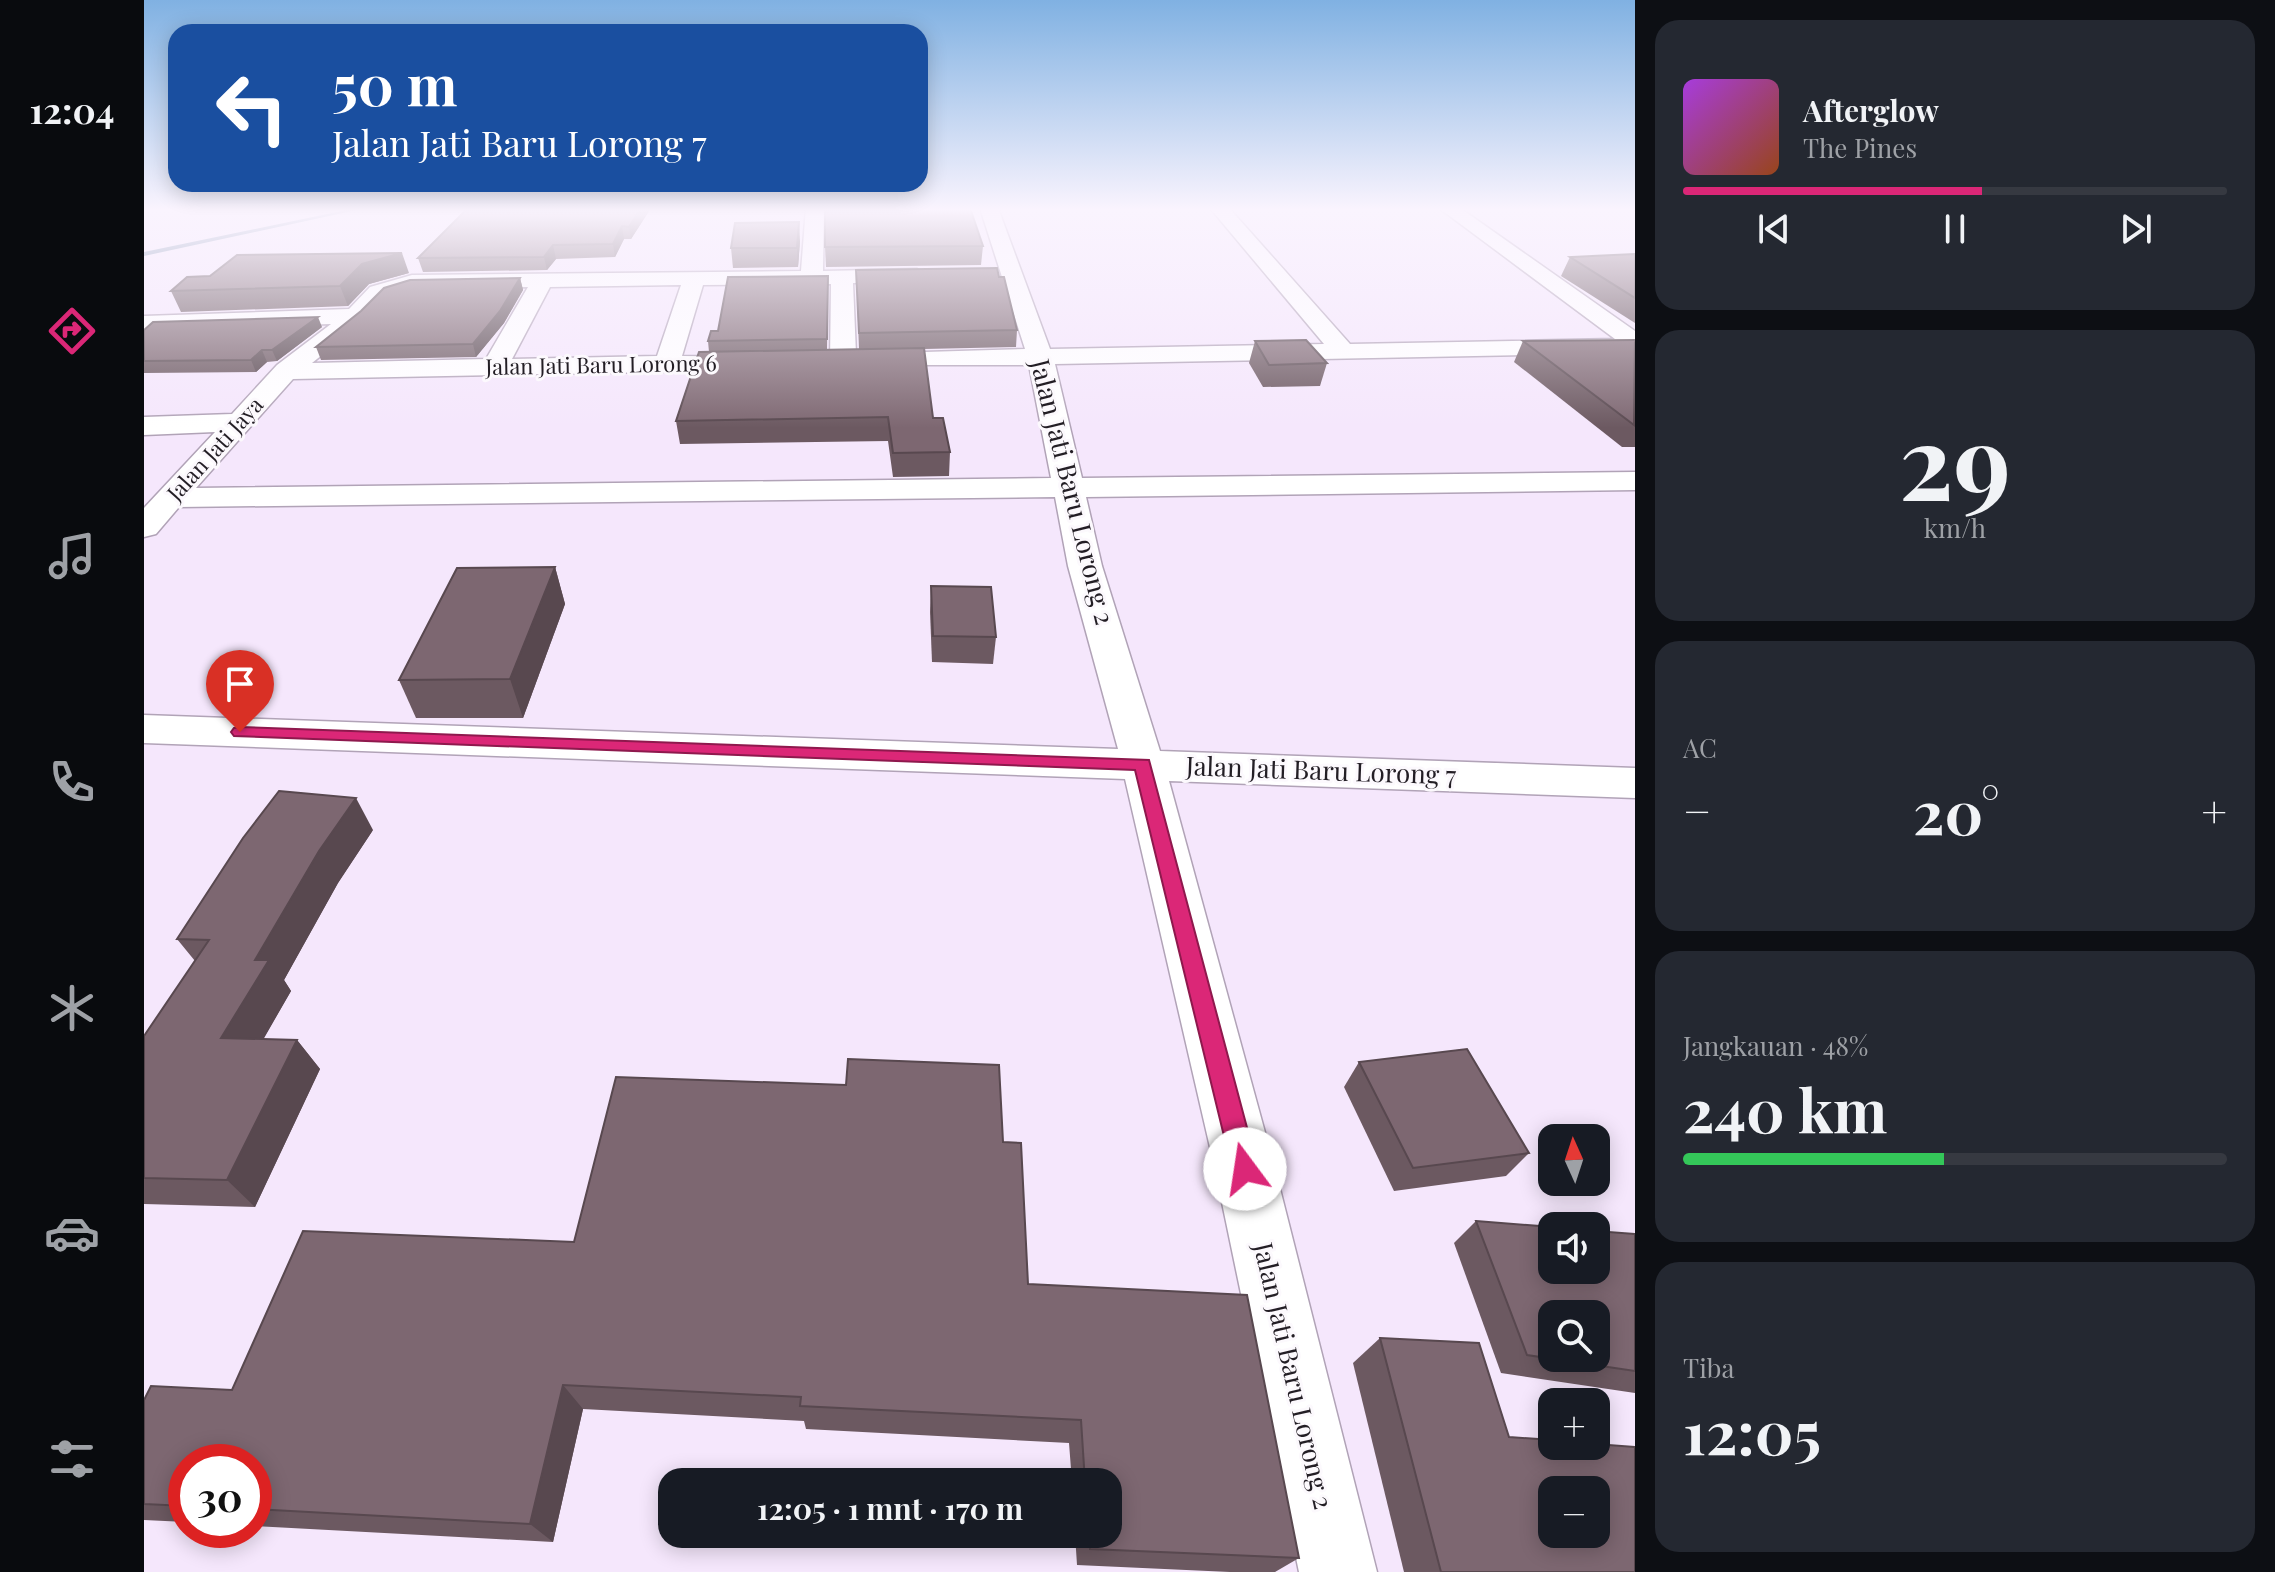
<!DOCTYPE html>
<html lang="id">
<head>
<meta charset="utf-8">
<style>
  :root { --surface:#171b24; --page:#242831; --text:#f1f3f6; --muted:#9ea1a6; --line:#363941; --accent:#db2777 }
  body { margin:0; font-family:"Playfair Display",serif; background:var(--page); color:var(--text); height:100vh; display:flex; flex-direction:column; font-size:30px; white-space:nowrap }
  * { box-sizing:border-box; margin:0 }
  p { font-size:26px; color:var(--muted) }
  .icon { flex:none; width:44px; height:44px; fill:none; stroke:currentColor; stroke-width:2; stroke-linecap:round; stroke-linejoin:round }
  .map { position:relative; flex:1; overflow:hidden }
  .side { display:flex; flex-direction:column; gap:20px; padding:20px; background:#0d0f14; width:640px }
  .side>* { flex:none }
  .top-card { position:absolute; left:24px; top:24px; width:760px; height:168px; border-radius:24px; box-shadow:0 4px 20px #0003; background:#1a4fa0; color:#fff; overflow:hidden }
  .needle { width:52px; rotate:357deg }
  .buttons { position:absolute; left:1394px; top:1124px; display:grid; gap:16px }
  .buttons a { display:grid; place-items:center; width:72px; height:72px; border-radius:16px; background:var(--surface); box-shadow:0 4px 20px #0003; font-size:40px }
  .speed { position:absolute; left:24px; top:1444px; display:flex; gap:16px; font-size:40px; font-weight:700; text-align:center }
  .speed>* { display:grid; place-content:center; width:104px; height:104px; border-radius:50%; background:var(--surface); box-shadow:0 4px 20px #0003; line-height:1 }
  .speed .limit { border:12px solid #d22; background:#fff; color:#111 }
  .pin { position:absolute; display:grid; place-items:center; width:68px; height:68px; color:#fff; margin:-82px -34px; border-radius:50% 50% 50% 0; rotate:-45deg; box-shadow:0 0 8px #0007 }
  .pin .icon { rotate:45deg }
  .me { position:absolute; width:88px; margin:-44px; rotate:346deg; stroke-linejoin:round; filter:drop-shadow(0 0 6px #0008) }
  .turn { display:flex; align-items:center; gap:28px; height:168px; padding:0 32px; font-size:36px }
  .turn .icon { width:104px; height:104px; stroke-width:2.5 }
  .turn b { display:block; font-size:56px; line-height:68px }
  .big { font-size:60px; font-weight:700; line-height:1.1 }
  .side .card { flex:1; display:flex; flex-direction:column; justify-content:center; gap:12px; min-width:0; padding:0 28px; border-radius:24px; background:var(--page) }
  .side .dial { align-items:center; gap:0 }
  .dial b { font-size:104px; line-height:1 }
  .song { display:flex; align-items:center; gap:24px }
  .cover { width:96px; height:96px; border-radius:12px; background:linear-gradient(135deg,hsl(280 70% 55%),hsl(20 70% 35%)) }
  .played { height:8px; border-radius:4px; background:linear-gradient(90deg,var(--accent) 55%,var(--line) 55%) }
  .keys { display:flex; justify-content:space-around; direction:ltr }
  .heat { display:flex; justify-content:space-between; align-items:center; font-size:44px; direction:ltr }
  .charge { height:12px; border-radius:6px; background:linear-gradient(90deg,#34c759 48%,var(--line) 0) }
  .trip { position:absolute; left:514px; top:1468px; width:464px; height:80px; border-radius:24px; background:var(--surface); box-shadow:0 4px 20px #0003; font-weight:700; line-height:80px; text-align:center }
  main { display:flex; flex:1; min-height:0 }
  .menu { display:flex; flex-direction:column; width:144px; justify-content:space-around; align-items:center; background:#090b0e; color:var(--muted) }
  .menu .icon { width:56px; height:56px }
  .menu .active { color:var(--accent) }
  .menu b { font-size:36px; color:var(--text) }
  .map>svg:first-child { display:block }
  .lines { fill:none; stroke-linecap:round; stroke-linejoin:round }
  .stream { fill:#6882a2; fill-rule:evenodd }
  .minor-casing { stroke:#b1a3b7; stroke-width:3 }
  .minor { fill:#fff; fill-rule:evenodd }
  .wall { fill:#6c5961 }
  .shaded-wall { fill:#58484f }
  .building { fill:#7d6771; stroke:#58484f; stroke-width:2; fill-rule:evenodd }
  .route { fill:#db2777; stroke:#8e194d; stroke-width:2 }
  .labels { text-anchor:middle; stroke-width:6; stroke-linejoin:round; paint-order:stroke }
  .far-street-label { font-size:22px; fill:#231e25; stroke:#fcf9fd }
  .street-label { font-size:26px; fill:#231e25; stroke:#fcf9fd }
</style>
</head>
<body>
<main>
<nav class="menu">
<b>12:04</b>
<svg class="icon active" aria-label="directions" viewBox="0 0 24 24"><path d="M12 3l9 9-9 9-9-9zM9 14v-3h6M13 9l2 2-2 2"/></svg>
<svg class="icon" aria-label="music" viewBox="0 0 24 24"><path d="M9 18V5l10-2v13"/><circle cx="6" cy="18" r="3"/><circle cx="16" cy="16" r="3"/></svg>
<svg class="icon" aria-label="phone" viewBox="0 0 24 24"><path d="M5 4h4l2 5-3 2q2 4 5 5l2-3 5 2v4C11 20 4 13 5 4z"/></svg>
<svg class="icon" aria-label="climate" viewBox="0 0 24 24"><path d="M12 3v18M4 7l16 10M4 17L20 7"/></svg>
<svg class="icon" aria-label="car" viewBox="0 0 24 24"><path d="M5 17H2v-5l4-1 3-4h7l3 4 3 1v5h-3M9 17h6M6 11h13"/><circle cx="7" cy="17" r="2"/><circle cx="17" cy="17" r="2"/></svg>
<svg class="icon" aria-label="filters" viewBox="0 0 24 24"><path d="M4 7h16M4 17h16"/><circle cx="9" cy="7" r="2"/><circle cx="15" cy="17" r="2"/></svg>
</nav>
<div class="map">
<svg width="1491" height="1572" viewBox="0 0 1491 1572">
  <rect width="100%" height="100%" fill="#f5e7fc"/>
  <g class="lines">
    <path class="stream" d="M 212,208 L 222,208 L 0,256 L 0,252 Z"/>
    <defs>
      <path id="minor" d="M 662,208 L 680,208 L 679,271 L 773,269 L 784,276 L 773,283 L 709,283 L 712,354 L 881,349 L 836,208 L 854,208 L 906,349 L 1180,344 L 1066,208 L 1085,208 L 1206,344 L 1471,339 L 1295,208 L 1316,208 L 1491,331 L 1491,353 L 911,364 L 938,478 L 1491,472 L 1491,490 L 942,497 L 958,566 L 1016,751 L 1491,768 L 1491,798 L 1025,781 L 1131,1169 L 1233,1572 L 1155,1572 L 1071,1169 L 981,779 L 0,743 L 0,715 L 974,749 L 924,566 L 911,497 L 35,507 L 12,534 L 0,537 L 0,508 L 71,432 L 0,435 L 0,417 L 88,414 L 133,365 L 187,324 L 0,330 L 0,316 L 205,309 L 226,287 L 268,275 L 657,271 ZM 687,284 L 686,360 L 690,365 L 885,365 L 907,478 L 52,488 L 149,379 L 612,370 L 621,367 L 625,362 L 621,357 L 538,356 L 559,285 ZM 537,285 L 513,356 L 368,359 L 406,287 ZM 384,287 L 342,359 L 168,363 L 220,321 L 242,297 L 269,289 Z"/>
    </defs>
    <use href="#minor" class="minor-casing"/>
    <use href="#minor" class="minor"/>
  </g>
  <g class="wall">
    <path d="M 507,208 L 487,239 L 480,239 L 471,257 L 412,259 L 403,270 L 279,272 L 274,258 Z"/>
    <path d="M 656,241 L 654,267 L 589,268 L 587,248 Z"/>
    <path d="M 839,246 L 837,265 L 682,267 L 681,247 Z"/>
    <path d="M 1491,254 L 1491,323 L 1417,276 L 1426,257 Z"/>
    <path d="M 712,270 L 855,277 L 873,330 L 872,347 L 780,349 L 789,418 L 806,452 L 805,476 L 749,477 L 744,441 L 536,444 L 532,421 L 565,352 L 564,341 L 684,276 L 683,350 L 715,349 Z"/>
    <path d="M 265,273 L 225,284 L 204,306 L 37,312 L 27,291 Z"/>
    <path d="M 376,278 L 379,290 L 360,323 L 332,357 L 177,360 L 172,347 Z"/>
    <path d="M 178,327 L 133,361 L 123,362 L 112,372 L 0,373 L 0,330 Z"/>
    <path d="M 1491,340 L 1491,447 L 1478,447 L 1370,362 L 1379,341 Z"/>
    <path d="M 1111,341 L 1183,363 L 1176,386 L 1119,387 L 1105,363 Z"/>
    <path d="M 411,567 L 421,604 L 379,718 L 272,718 L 255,680 Z"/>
    <path d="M 787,586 L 852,637 L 849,664 L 788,662 L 786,612 Z"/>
    <path d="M 229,830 L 194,883 L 140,980 L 147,991 L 119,1039 L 153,1040 L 176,1069 L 111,1207 L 0,1204 L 0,1036 L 51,961 L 33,939 Z"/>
    <path d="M 1215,1062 L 1385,1153 L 1362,1176 L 1250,1191 L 1200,1087 Z"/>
    <path d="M 859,1142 L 884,1284 L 1155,1558 L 1131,1572 L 1086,1572 L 933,1565 L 931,1534 L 964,1534 L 964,1482 L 928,1482 L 925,1443 L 662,1429 L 660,1421 L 439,1409 L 409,1542 L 110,1526 L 110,1462 L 42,1462 L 42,1522 L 0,1520 L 0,1400 L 88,1390 L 430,1242 Z"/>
    <path d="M 1332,1221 L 1491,1234 L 1491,1393 L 1357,1373 L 1310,1243 Z"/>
    <path d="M 1236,1338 L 1365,1437 L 1491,1572 L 1260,1572 L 1209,1363 Z"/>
  </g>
  <g class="shaded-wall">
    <path d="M 497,208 L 507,208 L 487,239 L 485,227 Z"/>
    <path d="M 655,222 L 656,241 L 654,267 L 653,248 Z"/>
    <path d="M 478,226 L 480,239 L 471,257 L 469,244 Z"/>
    <path d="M 409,245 L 412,259 L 403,270 L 400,257 Z"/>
    <path d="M 258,253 L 265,273 L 225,284 L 204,306 L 196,286 L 218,264 Z"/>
    <path d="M 376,278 L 379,290 L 360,323 L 332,357 L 329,344 Z"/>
    <path d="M 174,317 L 178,327 L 133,361 L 128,350 Z"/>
    <path d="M 118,350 L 123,362 L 112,372 L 107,360 Z"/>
    <path d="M 411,567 L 421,604 L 379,718 L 366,679 Z"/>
    <path d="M 212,798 L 229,830 L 194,883 L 140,980 L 147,991 L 103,1068 L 77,1038 L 111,960 L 175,851 Z"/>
    <path d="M 153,1040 L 176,1069 L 111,1207 L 83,1180 Z"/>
    <path d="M 419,1385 L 439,1409 L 409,1542 L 386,1524 Z"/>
  </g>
  <g class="building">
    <path d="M 324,208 L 497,208 L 485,227 L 478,226 L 469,244 L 409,245 L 400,257 L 274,258 Z"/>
    <path d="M 681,208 L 826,208 L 839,246 L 681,247 Z"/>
    <path d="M 655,222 L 653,248 L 587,248 L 591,223 Z"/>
    <path d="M 258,253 L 218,264 L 196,286 L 27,291 L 43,277 L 66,276 L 93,255 Z"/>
    <path d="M 1491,254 L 1491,298 L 1426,257 Z"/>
    <path d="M 853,268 L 855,277 L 860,277 L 873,330 L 715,333 L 712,270 Z"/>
    <path d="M 684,276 L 683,339 L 564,341 L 567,331 L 574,331 L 584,277 Z"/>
    <path d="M 376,278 L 356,311 L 329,344 L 172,347 L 217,311 L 240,288 L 266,280 Z"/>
    <path d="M 174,317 L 128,350 L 118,350 L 107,360 L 0,361 L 0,330 L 9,322 Z"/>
    <path d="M 1162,340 L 1183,363 L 1125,365 L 1111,341 Z"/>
    <path d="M 1491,340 L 1490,425 L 1379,341 Z"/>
    <path d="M 780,348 L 789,418 L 799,418 L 806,452 L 749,453 L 744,417 L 532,421 L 555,352 Z"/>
    <path d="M 411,567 L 366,679 L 255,680 L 313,568 Z"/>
    <path d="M 787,586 L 847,587 L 852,637 L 789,636 Z"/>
    <path d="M 135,791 L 212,798 L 175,851 L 111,960 L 125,960 L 77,1038 L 153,1040 L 83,1180 L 0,1178 L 0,1036 L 65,940 L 33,939 L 99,838 Z"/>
    <path d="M 1323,1049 L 1385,1153 L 1269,1168 L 1215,1062 Z"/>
    <path d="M 704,1059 L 855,1065 L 859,1142 L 877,1143 L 884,1284 L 1103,1295 L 1155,1558 L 946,1549 L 945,1534 L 964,1534 L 964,1482 L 941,1482 L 937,1420 L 656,1406 L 657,1397 L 419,1385 L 386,1524 L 110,1509 L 110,1462 L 42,1462 L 42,1506 L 0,1504 L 0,1400 L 7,1386 L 88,1390 L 159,1231 L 430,1242 L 472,1077 L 702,1085 Z"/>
    <path d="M 1332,1221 L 1408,1227 L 1408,1270 L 1452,1270 L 1452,1231 L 1491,1234 L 1491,1371 L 1383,1355 ZM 1408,1314 L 1452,1314 L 1452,1358 L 1408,1358 Z"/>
    <path d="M 1236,1338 L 1335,1343 L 1365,1437 L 1408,1440 L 1408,1446 L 1452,1446 L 1452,1444 L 1491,1447 L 1491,1572 L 1297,1572 ZM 1408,1490 L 1452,1490 L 1452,1534 L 1408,1534 Z"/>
  </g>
  <linearGradient id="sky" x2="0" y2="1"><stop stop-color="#80b1e2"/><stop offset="0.49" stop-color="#faf4fe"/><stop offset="1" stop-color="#faf4fe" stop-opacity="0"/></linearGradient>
  <rect width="1491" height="428" fill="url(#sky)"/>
  <path class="route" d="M 96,727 L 1005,760 L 1114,1169 L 1110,1178 L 1101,1182 L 1092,1178 L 1088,1169 L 991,770 L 90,736 L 87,732 L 90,728 Z"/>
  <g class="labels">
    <g class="far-street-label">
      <text transform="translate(457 365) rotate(-1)" y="8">Jalan Jati Baru Lorong 6</text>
      <text transform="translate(71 449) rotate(-48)" y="8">Jalan Jati Jaya</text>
    </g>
    <g class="street-label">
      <text transform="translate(928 492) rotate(76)" y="9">Jalan Jati Baru Lorong 2</text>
      <text transform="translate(1177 771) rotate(2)" y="9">Jalan Jati Baru Lorong 7</text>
      <text transform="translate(1149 1376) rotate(77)" y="9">Jalan Jati Baru Lorong 2</text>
    </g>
  </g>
</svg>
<div class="buttons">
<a><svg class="needle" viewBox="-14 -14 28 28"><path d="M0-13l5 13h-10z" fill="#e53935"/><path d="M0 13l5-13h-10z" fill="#9ea1a6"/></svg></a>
<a><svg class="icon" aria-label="sound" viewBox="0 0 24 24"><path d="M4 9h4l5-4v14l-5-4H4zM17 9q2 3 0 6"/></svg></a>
<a><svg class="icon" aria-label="search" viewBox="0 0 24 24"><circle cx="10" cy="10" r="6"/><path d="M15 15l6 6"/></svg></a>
<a>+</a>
<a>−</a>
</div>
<div class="speed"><div class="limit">30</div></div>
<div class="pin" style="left:96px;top:732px;background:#d93025"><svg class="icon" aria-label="arrive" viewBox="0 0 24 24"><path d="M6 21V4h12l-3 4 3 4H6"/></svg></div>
<svg class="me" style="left:1101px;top:1169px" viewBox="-20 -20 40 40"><circle r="19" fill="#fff"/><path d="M0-13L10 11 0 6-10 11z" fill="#db2777"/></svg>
<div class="trip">12:05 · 1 mnt · 170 m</div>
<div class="top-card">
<div class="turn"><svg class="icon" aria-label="left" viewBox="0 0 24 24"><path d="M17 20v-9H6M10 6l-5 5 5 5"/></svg><div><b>50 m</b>Jalan Jati Baru Lorong 7</div></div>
</div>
</div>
<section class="side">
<div class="card">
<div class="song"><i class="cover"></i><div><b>Afterglow</b><p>The Pines</p></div></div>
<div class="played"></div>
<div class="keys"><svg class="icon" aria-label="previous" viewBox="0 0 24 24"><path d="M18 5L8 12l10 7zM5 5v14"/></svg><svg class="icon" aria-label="pause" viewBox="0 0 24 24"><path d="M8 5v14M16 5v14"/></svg><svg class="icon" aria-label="next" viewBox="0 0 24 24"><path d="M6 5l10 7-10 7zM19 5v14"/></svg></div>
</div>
<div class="card dial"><b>29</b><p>km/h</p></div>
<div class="card"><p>AC</p>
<div class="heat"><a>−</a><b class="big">20°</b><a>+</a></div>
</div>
<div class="card"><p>Jangkauan · 48%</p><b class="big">240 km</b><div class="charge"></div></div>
<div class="card"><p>Tiba</p><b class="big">12:05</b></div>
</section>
</main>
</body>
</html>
